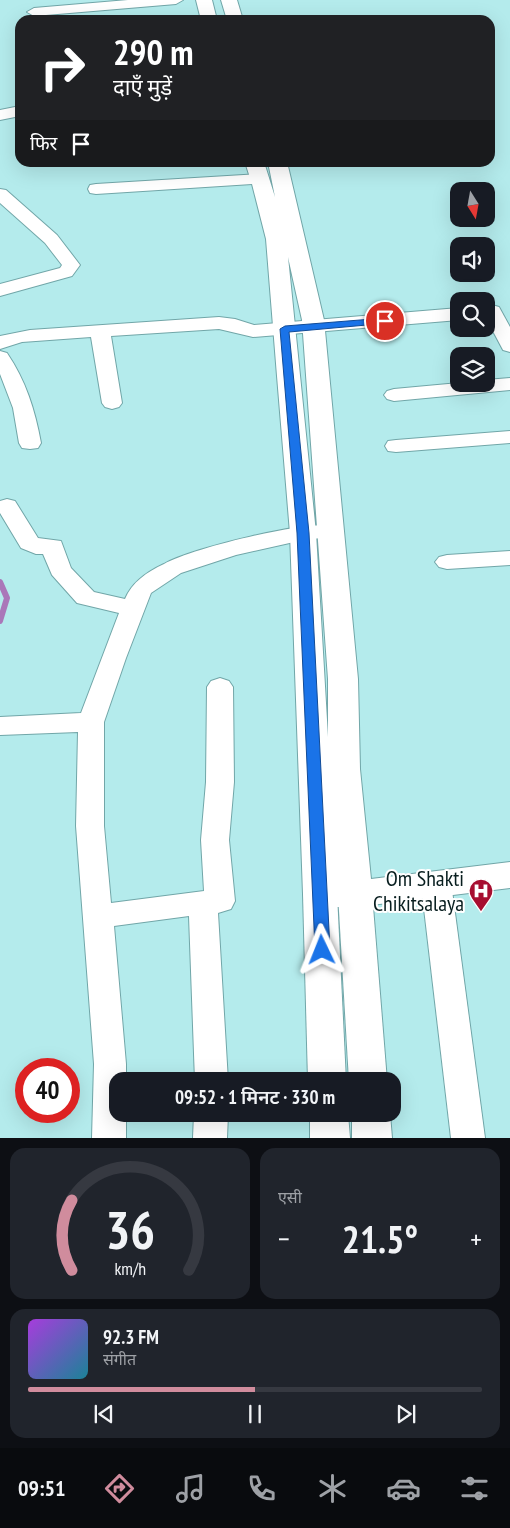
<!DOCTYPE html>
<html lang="hi">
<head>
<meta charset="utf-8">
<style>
  :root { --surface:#171b24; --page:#20242c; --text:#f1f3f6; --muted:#9ea1a6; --line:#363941; --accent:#d08c9d }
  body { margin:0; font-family:"PT Sans Narrow","Noto Sans Devanagari",sans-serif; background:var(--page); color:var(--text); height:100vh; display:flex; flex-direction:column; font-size:19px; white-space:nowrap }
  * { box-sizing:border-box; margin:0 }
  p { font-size:16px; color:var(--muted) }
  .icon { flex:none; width:28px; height:28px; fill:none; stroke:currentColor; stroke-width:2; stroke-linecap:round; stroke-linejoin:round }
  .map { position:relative; height:1138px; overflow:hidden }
  .panel { display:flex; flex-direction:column; gap:10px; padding:10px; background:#0d0f14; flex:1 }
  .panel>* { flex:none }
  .banner { position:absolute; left:15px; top:15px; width:480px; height:152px; border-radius:15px; box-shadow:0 5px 20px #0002; background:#202124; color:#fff; overflow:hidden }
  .needle { width:32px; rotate:169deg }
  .tools { position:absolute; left:450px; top:182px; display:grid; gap:10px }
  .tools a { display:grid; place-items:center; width:45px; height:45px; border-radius:10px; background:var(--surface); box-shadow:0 5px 20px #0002; font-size:25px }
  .speed { position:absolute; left:15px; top:1058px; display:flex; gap:10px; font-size:25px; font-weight:700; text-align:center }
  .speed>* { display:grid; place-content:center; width:65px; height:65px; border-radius:50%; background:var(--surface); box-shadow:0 5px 20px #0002; line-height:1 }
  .speed .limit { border:8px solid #d22; background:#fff; color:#111 }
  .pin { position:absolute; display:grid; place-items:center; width:42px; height:42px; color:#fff; margin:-21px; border:2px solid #fff; border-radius:50%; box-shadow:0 1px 5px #0007 }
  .me { position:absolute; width:55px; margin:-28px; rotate:358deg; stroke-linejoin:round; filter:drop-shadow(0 0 4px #0008) }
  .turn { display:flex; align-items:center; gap:18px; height:105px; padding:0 15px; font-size:22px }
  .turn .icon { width:65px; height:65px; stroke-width:2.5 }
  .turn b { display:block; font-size:35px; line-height:42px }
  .then { display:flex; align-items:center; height:48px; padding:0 15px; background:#0003; gap:10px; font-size:19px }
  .big { font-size:38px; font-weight:600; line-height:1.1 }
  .panel .card { flex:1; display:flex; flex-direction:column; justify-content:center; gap:8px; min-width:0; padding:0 18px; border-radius:15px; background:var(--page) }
  .panel .dial { align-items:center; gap:0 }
  .dial svg { height:130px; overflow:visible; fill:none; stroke:var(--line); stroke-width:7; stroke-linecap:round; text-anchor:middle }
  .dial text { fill:var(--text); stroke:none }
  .song { display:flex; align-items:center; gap:15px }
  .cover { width:60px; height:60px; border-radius:8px; background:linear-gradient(135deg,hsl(280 70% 55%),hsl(190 70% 35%)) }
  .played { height:5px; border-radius:2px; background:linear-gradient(90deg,var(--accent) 50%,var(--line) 50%) }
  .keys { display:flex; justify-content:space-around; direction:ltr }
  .heat { display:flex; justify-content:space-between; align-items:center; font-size:28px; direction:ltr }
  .panel .tiles { flex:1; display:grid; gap:10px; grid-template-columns:1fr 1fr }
  .card:last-child { grid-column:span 2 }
  .trip { position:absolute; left:109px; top:1072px; width:292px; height:50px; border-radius:15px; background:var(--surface); box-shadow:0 5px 20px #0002; font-weight:600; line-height:50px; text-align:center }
  .tab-bar { display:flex; height:80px; justify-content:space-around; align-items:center; background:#090b0e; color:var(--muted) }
  .tab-bar .icon { width:35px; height:35px }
  .tab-bar .on { color:var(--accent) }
  .tab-bar b { font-size:22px; color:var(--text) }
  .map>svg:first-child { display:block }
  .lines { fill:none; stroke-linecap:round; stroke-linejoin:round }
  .stream { stroke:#aa77b9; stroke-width:6 }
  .minor-casing { stroke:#71a6a8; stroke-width:2 }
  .tertiary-casing { stroke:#71a6a8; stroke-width:2 }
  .secondary-casing { stroke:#71a6a8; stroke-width:2 }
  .primary-casing { stroke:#71a6a8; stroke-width:2 }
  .minor { fill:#fff; fill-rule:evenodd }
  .tertiary { fill:#fff; fill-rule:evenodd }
  .secondary { fill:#fff; fill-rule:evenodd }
  .primary { fill:#fff; fill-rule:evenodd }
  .route { fill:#1a73e8; stroke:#114b97 }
  .labels { text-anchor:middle; stroke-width:4; stroke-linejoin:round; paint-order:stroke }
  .near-poi-label { font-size:22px; fill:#081e1f; stroke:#fff; text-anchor:end }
</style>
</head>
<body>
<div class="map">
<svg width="510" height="1138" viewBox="0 0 510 1138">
  <rect width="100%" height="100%" fill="#b4ebec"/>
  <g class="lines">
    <path class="stream" d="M 0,582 L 7,598 L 0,621"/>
    <defs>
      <g id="minor">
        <path d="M 128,0 L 183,0 L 176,4 L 34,16 L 27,12 L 34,8 Z"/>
        <path d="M 261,174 L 267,175 L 269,179 L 267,183 L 96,194 L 90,193 L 88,189 L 90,185 L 96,184 Z"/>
        <path d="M 0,189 L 6,190 L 57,235 L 80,265 L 72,276 L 0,296 L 0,284 L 60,268 L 62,265 L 45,243 L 0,203 Z"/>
        <path d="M 492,305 L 499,307 L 510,327 L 510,352 L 503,350 L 486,318 L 486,307 Z"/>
        <path d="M 459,308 L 459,320 L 253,337 L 219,329 L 111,336 L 122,403 L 119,407 L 112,409 L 105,407 L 102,403 L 91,337 L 22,342 L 0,349 L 0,336 L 30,330 L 219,317 L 235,319 L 254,325 Z"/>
        <path d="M 0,351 L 7,353 C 26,381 35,410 41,443 L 38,448 L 30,449 L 22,448 L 19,443 L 13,408 L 0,374 Z"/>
        <path d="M 510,378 L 510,390 L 394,401 L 387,399 L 384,395 L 387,391 L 394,389 L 459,383 L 486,384 L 486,380 Z"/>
        <path d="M 510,431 L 510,443 L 396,452 L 388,451 L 385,446 L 388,441 L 396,440 Z"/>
        <path d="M 7,499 L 15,501 L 38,538 L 61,541 L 71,568 L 94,592 L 125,599 C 132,582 147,572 164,564 C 192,548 310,519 339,526 L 343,531 L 339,536 L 303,540 L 236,555 L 181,573 L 151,593 L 126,658 L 104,722 L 104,826 L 111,903 L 204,891 L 201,840 L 206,782 L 207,687 L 211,681 L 220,678 L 229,681 L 233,687 L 234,782 L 229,840 L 235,901 L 231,909 L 218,913 L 228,1081 L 195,1081 L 189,916 L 114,926 L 126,1064 L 126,1081 L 118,1081 L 118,1114 L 126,1114 L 126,1138 L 92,1138 L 94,1064 L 76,826 L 78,732 L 0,735 L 0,717 L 81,713 L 119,613 L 77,603 L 52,575 L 43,554 L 36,554 L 21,548 L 0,513 L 0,501 Z"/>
        <path d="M 510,551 L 510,565 L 447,569 L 439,567 L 435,562 L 439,557 L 447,555 Z"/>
        <path d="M 436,872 L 446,875 L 451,883 L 485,1138 L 451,1138 L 421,883 L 426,875 Z"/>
        <path d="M 194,1114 L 228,1114 L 227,1138 L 193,1138 Z"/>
      </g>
      <g id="tertiary">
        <path d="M 320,881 L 332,885 L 337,894 L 346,1081 L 308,1081 L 303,894 L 308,885 Z"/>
        <path d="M 355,881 L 367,885 L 372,894 L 387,1081 L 349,1081 L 338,894 L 343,885 Z"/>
        <path d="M 310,1114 L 348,1114 L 350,1138 L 310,1138 Z"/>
        <path d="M 352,1114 L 390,1114 L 392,1138 L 352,1138 Z"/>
      </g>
      <path id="secondary" d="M 245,162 L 264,162 L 275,197 L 268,162 L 287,162 L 324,320 L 358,679 L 360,769 L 371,879 L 510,862 L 510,888 L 355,907 L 320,907 L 308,903 L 303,894 L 290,533 L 277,376 L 266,239 L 252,184 ZM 288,257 L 302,320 L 328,679 L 328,737 L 316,533 Z"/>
      <g id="primary">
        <path d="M 196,0 L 212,0 L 217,20 L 201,20 Z"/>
        <path d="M 221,0 L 237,0 L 243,20 L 227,20 Z"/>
        <path d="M 20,106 L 20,116 L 0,120 L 0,110 Z"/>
      </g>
    </defs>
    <use href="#minor" class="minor-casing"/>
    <use href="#tertiary" class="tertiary-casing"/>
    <use href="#secondary" class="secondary-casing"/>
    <use href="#primary" class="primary-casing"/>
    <use href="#minor" class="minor"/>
    <use href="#tertiary" class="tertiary"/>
    <use href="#secondary" class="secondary"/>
    <use href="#primary" class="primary"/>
  </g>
  <path class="route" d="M 385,318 L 389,319 L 389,323 L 289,332 L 309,533 L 330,950 L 328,955 L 322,956 L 317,955 L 315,950 L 297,533 L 280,329 L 285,326 Z"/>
  <defs>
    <symbol id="hospital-pin" viewBox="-11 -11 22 30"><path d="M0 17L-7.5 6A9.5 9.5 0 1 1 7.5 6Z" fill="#a70e30" stroke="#fff"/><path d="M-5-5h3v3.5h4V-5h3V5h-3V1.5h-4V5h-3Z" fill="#fff"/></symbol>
  </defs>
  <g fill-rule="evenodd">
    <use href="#hospital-pin" x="467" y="877" width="28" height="38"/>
  </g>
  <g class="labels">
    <g class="near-poi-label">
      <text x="464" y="886">Om Shakti<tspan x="464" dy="25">Chikitsalaya</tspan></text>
    </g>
  </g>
</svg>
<div class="tools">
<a><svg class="needle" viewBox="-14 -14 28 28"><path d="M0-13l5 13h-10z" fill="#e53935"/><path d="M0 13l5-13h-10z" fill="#9ea1a6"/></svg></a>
<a><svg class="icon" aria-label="sound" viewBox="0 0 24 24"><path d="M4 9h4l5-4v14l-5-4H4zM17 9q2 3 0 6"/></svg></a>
<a><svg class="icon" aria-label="search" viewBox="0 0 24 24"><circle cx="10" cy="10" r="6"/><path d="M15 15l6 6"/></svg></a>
<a><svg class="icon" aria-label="layers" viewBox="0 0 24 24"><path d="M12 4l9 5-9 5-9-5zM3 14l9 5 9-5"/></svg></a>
</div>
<div class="speed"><div class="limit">40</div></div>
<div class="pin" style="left:385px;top:321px;background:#d93025"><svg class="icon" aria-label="arrive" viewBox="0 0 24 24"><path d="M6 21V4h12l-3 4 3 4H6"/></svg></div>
<svg class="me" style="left:322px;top:950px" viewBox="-20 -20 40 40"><path d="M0-17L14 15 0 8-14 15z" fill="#1a73e8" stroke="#fff" stroke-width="4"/></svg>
<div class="trip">09:52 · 1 मिनट · 330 m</div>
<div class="banner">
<div class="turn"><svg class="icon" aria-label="right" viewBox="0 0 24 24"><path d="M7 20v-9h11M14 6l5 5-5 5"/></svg><div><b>290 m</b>दाएँ मुड़ें</div></div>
<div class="then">फिर<svg class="icon" aria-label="arrive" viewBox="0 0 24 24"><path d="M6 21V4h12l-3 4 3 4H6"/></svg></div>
</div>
</div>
<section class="panel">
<div class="tiles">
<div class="card dial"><svg viewBox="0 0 100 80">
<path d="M14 69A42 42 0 1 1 86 69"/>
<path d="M14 69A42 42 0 0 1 14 26" stroke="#d08c9d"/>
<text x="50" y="56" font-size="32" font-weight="700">36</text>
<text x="50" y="72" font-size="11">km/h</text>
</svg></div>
<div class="card"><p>एसी</p>
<div class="heat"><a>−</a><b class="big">21.5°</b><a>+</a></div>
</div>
<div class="card">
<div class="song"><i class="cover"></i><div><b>92.3 FM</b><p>संगीत</p></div></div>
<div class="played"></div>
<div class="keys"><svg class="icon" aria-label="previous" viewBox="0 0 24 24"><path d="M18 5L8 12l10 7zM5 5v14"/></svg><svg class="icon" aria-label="pause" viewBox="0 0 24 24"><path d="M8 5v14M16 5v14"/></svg><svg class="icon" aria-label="next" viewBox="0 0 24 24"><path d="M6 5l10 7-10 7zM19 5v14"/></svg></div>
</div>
</div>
</section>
<nav class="tab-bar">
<b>09:51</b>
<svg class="icon on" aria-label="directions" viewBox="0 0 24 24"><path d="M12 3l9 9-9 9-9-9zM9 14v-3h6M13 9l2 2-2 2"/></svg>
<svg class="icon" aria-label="music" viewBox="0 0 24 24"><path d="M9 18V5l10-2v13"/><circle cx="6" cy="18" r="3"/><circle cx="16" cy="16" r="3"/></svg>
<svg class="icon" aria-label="phone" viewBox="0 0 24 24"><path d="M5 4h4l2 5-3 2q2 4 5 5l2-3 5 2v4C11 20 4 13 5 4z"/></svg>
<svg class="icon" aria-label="climate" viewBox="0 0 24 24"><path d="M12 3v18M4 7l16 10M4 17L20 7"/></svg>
<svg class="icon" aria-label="car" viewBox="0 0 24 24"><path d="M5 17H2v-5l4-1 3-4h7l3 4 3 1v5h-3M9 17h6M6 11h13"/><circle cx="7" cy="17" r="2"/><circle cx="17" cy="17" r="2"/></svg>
<svg class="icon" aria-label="filters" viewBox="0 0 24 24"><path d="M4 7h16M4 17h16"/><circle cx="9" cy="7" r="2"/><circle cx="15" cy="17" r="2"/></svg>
</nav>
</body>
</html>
